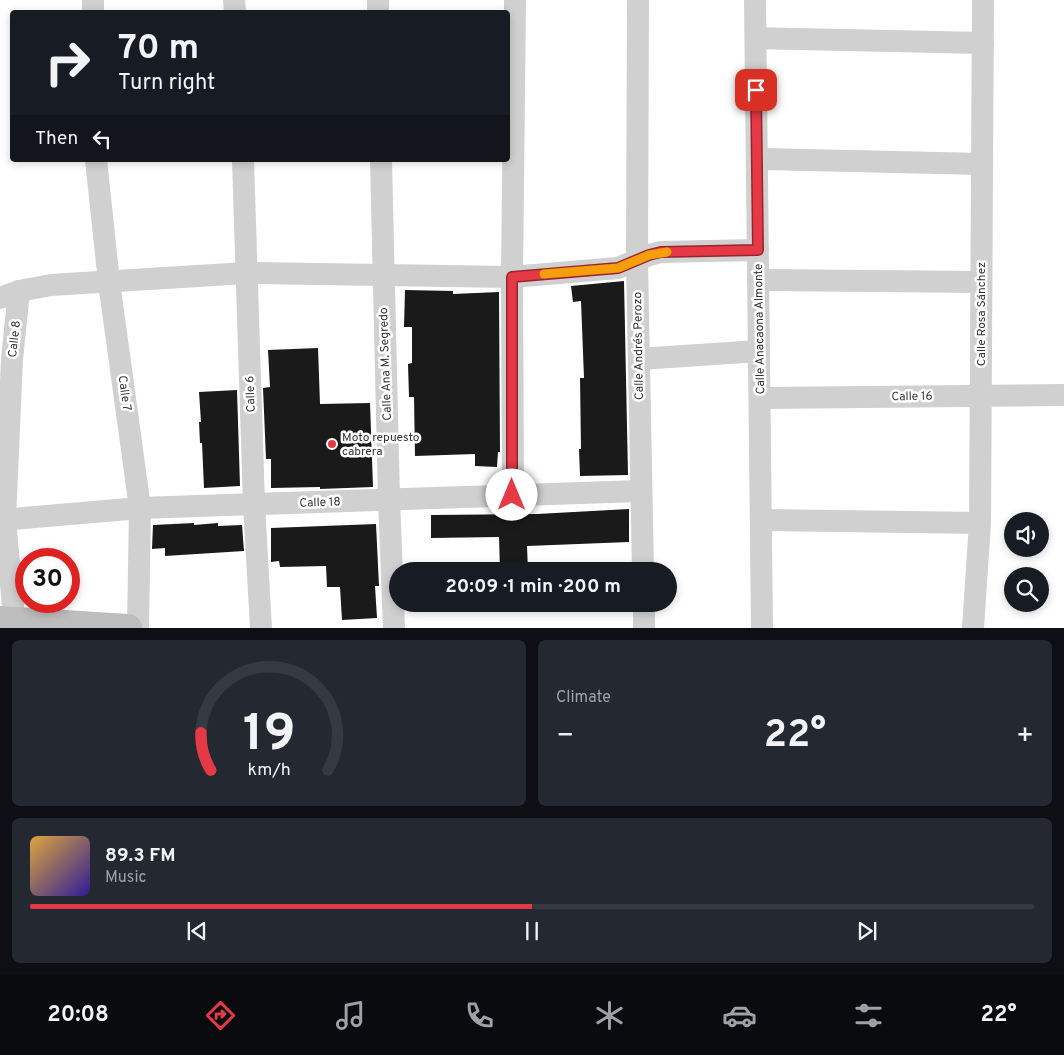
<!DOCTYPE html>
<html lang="en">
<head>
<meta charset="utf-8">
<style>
  :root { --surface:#171b24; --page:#242831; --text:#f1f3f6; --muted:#9ea1a6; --line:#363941; --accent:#e63946 }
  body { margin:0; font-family:Overpass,sans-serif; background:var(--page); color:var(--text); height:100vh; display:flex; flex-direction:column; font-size:19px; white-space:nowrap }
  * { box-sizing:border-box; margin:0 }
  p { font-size:16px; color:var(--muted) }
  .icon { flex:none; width:28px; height:28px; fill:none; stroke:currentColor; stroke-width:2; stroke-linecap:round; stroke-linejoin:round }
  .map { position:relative; height:628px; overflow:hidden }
  .sheet { display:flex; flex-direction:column; gap:12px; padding:12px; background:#0d0f14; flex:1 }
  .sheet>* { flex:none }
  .banner { position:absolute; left:10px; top:10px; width:500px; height:152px; border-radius:5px; box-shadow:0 2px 8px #0003; background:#171b24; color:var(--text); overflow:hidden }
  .controls { position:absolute; left:1004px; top:512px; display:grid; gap:10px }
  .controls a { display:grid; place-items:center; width:45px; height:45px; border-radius:50%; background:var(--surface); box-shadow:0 2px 8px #0003; font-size:25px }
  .speed { position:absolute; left:15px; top:548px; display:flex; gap:10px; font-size:25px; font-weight:700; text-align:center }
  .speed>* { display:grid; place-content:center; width:65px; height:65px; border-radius:50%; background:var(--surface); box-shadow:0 2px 8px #0003; line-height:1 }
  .speed .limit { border:8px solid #d22; background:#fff; color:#111 }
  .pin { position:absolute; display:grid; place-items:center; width:42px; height:42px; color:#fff; margin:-21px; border-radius:10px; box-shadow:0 2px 8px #0006 }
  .me { position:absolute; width:55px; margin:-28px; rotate:0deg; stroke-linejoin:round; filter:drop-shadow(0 0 4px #0008) }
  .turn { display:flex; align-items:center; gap:18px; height:105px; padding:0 25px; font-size:22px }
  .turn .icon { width:65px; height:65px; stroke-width:2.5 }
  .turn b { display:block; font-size:35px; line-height:42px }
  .then { display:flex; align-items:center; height:48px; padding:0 25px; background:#0003; gap:10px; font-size:19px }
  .big { font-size:38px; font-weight:700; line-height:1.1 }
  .sheet .widget { flex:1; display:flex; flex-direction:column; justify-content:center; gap:8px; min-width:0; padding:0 18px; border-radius:8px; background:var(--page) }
  .sheet .dial { align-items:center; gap:0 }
  .dial svg { height:130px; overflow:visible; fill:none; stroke:var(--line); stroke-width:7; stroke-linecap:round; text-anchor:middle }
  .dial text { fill:var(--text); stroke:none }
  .song { display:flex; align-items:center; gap:15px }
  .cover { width:60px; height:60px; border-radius:8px; background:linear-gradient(135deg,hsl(40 70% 55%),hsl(250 70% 35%)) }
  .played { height:5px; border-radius:2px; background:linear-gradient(90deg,var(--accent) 50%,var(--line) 50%) }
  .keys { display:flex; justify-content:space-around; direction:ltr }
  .heat { display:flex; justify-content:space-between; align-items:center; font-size:28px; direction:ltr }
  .sheet .tiles { flex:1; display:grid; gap:12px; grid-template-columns:1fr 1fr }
  .widget:last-child { grid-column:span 2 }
  .trip { position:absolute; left:389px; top:562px; width:288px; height:50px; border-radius:25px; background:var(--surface); box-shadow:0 2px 8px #0003; font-weight:700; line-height:50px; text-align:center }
  .tabs { display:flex; height:80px; justify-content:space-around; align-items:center; background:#090b0e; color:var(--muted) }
  .tabs .icon { width:35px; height:35px }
  .tabs .current { color:var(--accent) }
  .tabs b { font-size:22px; color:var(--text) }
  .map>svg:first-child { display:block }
  .building { fill:#1a1a1a }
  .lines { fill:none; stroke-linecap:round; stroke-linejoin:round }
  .street { stroke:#d0d0d0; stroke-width:22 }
  .secondary { stroke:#bdbdbd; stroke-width:28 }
  .route-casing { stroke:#96252e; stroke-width:12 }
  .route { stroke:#e63946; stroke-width:9 }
  .slow { stroke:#f59e0b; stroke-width:9 }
  .poi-dot { fill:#e63946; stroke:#fff; stroke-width:2 }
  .labels { text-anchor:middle; stroke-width:5; stroke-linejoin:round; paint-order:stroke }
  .street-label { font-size:12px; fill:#333; stroke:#fff }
  .poi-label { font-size:12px; fill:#333; stroke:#fff; text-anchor:start }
</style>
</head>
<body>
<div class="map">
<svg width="1064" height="628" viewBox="0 0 1064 628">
  <rect width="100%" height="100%" fill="#fff"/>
  <g class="building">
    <path d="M 624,281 L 628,475 L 580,476 L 579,449 L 581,449 L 580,378 L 584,378 L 581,301 L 573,302 L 571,286 Z"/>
    <path d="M 405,290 L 453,291 L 453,294 L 499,292 L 500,452 L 498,452 L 497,467 L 475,466 L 475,454 L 415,456 L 414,397 L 409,397 L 408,364 L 412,363 L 412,327 L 404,327 Z"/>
    <path d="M 318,348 L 320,404 L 370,403 L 373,487 L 320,489 L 320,487 L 271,488 L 271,459 L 266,459 L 263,388 L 270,387 L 268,350 Z"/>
    <path d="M 237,390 L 240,486 L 204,488 L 202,443 L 200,443 L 199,422 L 201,422 L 199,392 Z"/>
    <path d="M 629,509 L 629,542 L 527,546 L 528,571 L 500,571 L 499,537 L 431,538 L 431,515 L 537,514 Z"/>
    <path d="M 194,523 L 194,525 L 218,523 L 218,526 L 242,525 L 244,551 L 165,556 L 165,548 L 152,549 L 153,525 Z"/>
    <path d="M 376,524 L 379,586 L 375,586 L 377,618 L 342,620 L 340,587 L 327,587 L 326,566 L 280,567 L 279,561 L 271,562 L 271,528 Z"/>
  </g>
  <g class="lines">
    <g class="street">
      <path d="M 234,0 L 235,12"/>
      <path d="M 378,0 L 378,12"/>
      <path d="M 638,0 L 637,261 L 643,571"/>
      <path d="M 755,0 L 762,628"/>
      <path d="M 93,12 L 93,0"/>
      <path d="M 756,38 L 983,43"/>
      <path d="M 757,159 L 982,164"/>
      <path d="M 96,160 L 109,282 L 140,508 L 138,628"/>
      <path d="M 243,160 L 254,504 L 261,628"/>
      <path d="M 381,160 L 389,499 L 394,628"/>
      <path d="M 758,280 L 981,282"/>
      <path d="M 0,298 L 19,291 L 51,285 L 246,273 L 512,277 L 618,268 L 649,255 L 661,252 L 758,250"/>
      <path d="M 639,359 L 759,351"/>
      <path d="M 760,398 L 1064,395"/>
      <path d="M 513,495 L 512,277 L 515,0"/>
      <path d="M 0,520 L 140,508 L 640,491"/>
      <path d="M 761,520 L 980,523"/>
      <path d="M 644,604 L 644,628"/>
      <path d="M 15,628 L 5,520 L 12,359 L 19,291"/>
      <path d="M 973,628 L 980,523 L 983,0"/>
    </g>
    <path class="secondary" d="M 0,620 L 128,628"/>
  </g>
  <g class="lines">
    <defs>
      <path id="route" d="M 512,495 L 512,277 L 618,268 L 649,255 L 661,252 L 758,250 L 756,90"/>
    </defs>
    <use href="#route" class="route-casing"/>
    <use href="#route" class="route"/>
    <path class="slow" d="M 544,274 L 618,268 L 649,255 L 667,252"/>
  </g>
  <circle class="poi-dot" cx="332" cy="444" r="5"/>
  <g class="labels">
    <g class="street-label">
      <text transform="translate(981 314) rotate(-90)" y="4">Calle Rosa Sánchez</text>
      <text transform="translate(759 329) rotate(-91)" y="4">Calle Anacaona Almonte</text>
      <text transform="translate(14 339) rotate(-84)" y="4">Calle 8</text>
      <text transform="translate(638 346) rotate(-91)" y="4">Calle Andrés Perozo</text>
      <text transform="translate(385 364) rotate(-92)" y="4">Calle Ana M. Segredo</text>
      <text transform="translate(125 393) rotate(82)" y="4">Calle 7</text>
      <text transform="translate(250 394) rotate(-92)" y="4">Calle 6</text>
      <text transform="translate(912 396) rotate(-1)" y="4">Calle 16</text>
      <text transform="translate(320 502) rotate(-2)" y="4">Calle 18</text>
    </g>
    <g class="poi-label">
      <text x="342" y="441">Moto repuesto<tspan x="342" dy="14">cabrera</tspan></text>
    </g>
  </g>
</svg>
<div class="controls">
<a><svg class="icon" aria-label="sound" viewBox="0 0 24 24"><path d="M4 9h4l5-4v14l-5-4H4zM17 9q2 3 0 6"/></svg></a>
<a><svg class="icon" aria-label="search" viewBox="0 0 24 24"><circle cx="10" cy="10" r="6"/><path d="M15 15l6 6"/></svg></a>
</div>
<div class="speed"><div class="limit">30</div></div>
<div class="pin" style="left:756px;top:90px;background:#d93025"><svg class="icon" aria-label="arrive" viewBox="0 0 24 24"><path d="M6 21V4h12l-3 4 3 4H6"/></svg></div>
<svg class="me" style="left:512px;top:495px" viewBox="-20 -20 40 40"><circle r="19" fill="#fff"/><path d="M0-13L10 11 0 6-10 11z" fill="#e63946"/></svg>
<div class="trip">20:09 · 1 min · 200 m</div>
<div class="banner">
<div class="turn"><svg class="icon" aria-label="right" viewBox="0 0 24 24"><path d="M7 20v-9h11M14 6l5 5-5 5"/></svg><div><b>70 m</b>Turn right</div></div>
<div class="then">Then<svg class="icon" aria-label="left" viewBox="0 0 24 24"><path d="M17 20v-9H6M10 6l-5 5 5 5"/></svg></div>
</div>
</div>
<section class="sheet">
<div class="tiles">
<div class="widget dial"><svg viewBox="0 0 100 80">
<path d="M14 69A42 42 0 1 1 86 69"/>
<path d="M14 69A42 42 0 0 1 8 46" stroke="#e63946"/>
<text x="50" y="56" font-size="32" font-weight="700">19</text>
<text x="50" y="72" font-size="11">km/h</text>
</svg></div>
<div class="widget"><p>Climate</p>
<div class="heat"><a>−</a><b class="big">22°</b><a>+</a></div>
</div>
<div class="widget">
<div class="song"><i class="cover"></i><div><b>89.3 FM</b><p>Music</p></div></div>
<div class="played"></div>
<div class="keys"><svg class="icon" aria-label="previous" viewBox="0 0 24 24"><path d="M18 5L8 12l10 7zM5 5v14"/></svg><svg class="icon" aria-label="pause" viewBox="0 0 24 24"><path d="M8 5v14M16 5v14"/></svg><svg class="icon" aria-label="next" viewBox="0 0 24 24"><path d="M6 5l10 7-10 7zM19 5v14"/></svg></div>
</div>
</div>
</section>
<nav class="tabs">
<b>20:08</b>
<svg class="icon current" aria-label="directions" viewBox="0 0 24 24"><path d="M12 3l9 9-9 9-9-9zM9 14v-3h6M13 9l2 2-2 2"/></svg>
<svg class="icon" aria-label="music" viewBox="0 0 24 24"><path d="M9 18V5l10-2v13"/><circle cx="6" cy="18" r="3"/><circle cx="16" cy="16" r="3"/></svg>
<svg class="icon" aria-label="phone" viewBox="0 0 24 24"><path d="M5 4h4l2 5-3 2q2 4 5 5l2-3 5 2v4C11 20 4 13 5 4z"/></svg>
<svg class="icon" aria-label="climate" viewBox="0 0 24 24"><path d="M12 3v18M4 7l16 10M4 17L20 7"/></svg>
<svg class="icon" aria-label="car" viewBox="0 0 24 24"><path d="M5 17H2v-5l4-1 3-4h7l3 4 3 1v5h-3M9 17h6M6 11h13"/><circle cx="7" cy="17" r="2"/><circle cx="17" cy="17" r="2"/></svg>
<svg class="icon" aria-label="filters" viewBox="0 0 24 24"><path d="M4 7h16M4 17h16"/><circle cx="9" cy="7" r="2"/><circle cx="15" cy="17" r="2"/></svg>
<b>22°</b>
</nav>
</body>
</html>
